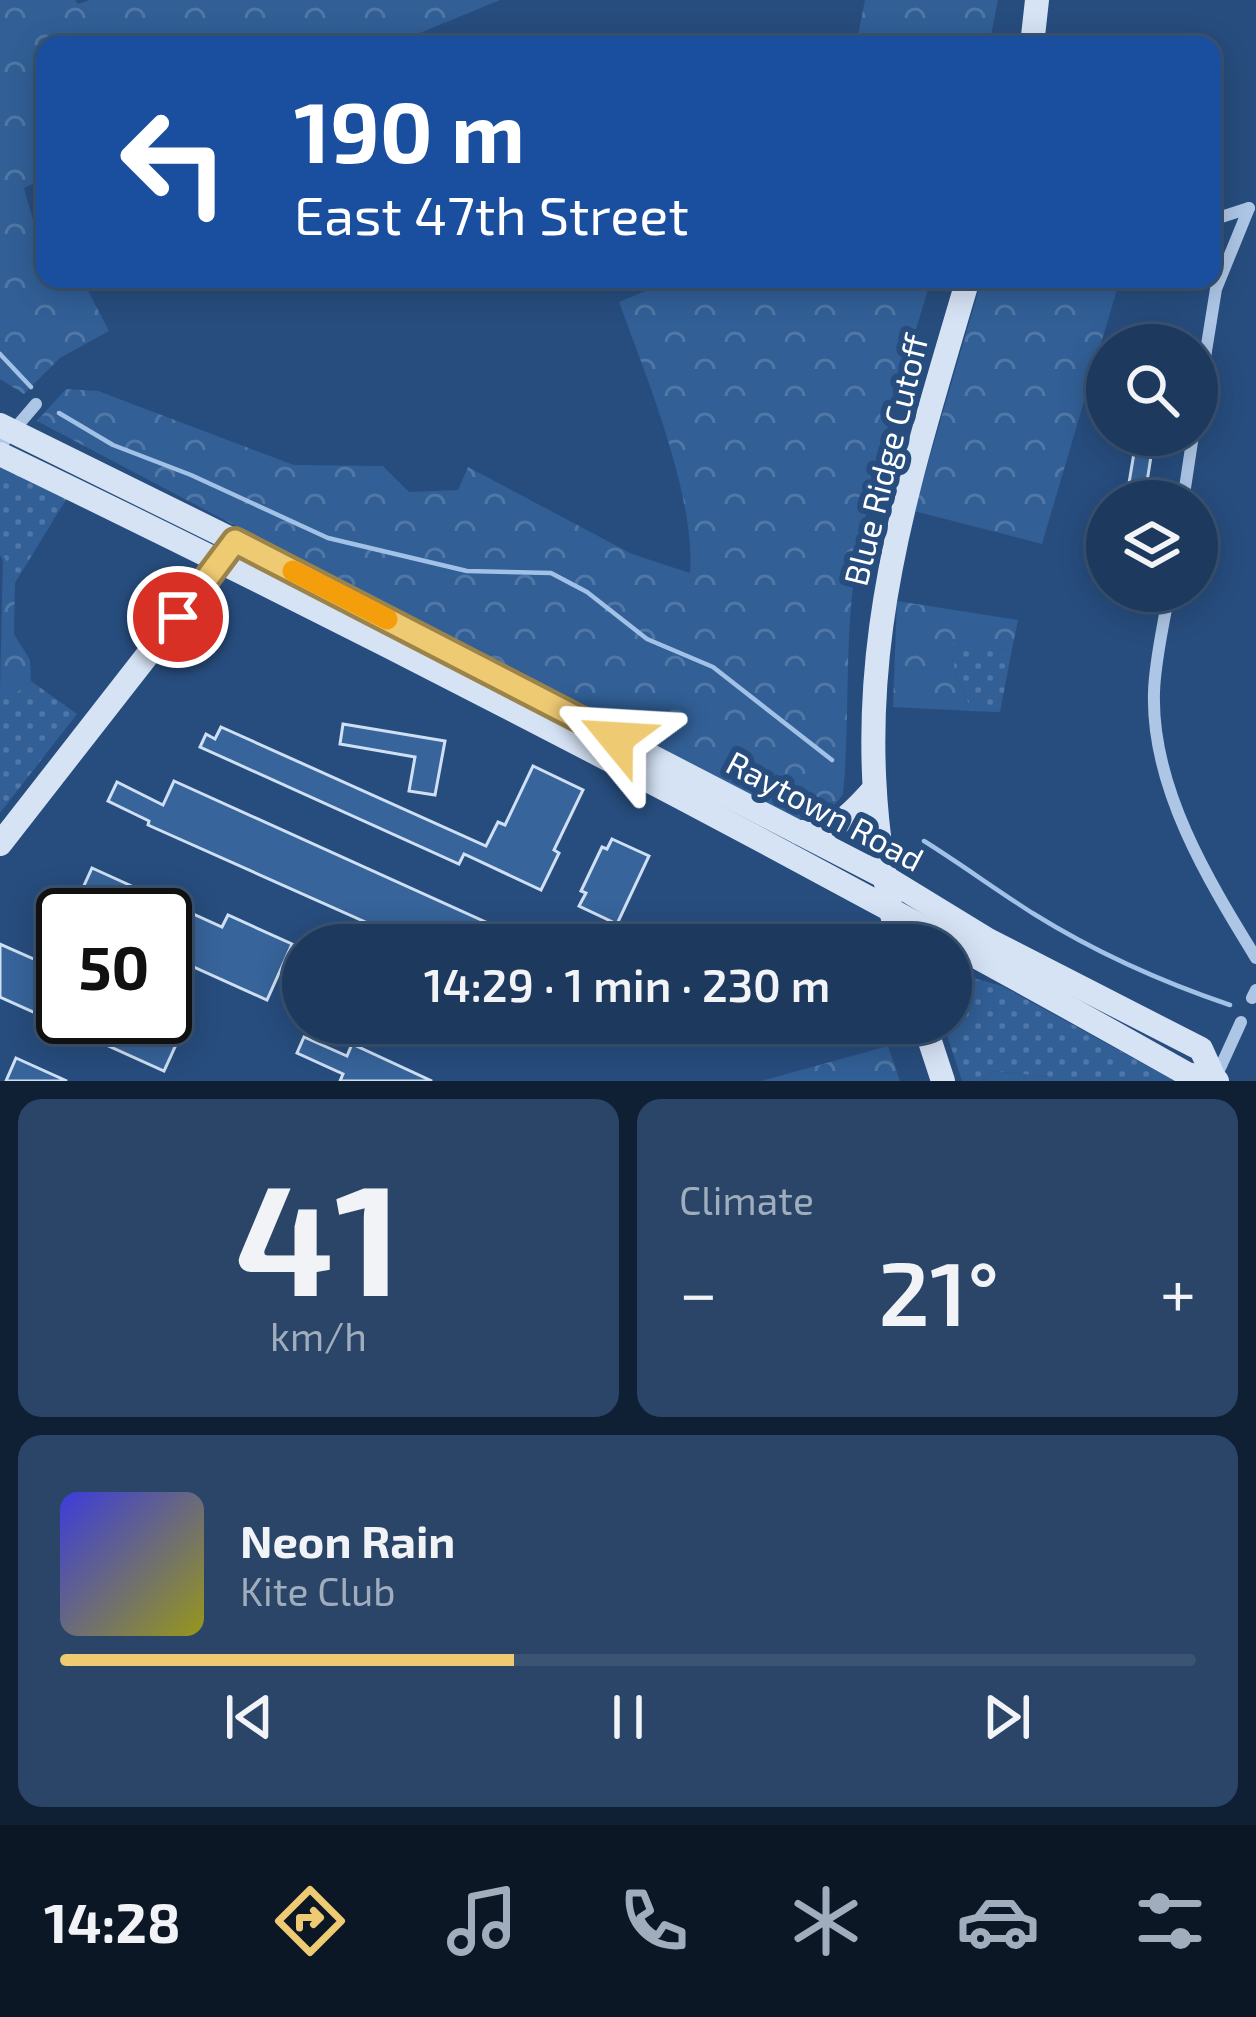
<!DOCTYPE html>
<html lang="en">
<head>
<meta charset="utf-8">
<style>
  :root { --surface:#1d3a5e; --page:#2a4567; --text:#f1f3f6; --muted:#a0adbc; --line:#3b5473; --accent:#eeca72 }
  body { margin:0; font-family:"Exo 2",sans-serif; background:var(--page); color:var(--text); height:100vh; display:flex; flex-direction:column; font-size:45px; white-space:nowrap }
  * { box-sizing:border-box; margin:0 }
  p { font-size:39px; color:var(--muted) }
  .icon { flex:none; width:66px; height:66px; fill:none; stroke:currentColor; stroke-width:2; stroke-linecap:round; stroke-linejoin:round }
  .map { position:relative; height:1081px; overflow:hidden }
  .sheet { display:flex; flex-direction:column; gap:18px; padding:18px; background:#102034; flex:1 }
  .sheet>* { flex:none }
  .banner { position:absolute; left:36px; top:36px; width:1185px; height:252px; border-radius:24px; box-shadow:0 6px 30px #0003,0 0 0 3px var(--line); background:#1a4fa0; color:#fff; overflow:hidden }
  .buttons { position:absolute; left:1086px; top:324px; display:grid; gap:24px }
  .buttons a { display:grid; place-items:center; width:132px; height:132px; border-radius:50%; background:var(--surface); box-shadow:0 6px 30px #0003,0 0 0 3px var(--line); font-size:60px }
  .speed { position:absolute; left:36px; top:888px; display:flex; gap:24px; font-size:60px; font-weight:700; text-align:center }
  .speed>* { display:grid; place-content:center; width:156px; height:156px; border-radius:50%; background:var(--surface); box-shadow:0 6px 30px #0003,0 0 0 3px var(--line); line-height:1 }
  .speed .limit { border:6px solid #111; border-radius:18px; background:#fff; color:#111 }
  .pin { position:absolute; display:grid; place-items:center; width:102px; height:102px; color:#fff; margin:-51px; border:6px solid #fff; border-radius:50%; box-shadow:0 3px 12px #0007 }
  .me { position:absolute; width:132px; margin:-66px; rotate:297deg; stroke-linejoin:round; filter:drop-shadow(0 0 9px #0008) }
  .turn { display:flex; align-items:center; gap:42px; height:252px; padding:0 60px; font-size:54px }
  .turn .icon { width:156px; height:156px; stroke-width:2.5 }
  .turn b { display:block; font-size:84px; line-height:102px }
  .big { font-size:90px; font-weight:600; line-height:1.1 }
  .sheet .tile { flex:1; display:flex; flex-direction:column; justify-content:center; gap:18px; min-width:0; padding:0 42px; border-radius:24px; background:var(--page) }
  .sheet .dial { align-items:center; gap:0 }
  .dial b { font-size:156px; line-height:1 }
  .song { display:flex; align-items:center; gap:36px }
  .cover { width:144px; height:144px; border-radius:18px; background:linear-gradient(135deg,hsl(240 70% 55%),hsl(60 70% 35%)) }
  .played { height:12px; border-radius:6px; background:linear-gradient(90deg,var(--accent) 40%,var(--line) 40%) }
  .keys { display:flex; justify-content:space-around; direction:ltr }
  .heat { display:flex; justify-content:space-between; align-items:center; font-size:66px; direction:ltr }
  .sheet .tiles { flex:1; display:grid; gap:18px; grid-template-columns:1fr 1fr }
  .tile:last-child { grid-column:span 2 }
  .trip { position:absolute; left:282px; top:924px; width:690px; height:120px; border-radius:60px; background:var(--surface); box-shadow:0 6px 30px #0003,0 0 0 3px var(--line); font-weight:600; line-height:120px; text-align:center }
  .tab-bar { display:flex; height:192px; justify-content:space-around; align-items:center; background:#0c1726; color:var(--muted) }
  .tab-bar .icon { width:84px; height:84px }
  .tab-bar .selected { color:var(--accent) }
  .tab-bar b { font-size:54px; color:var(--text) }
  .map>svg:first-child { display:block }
  .grass { fill:url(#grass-dots) }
  .forest { fill:url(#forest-crowns) }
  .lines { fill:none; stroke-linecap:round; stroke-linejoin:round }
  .stream { stroke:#a1c1e6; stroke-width:4.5 }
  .building { fill:#37649b; stroke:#d0e0f4; stroke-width:3 }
  .street { stroke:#adc6e5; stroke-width:12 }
  .secondary { stroke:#d6e3f5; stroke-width:24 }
  .route-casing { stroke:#9b834a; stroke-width:30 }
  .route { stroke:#eeca72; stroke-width:21 }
  .slow { stroke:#f59e0b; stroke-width:21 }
  .labels { text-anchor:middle; stroke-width:12; stroke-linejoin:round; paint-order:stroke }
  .street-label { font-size:33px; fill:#fff; stroke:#274d7e }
</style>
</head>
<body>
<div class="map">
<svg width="1256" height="1081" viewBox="0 0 1256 1081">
  <defs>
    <pattern id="grass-dots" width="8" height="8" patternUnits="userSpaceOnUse" patternTransform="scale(3)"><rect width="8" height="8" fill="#315f96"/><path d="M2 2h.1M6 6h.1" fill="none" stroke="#5077a6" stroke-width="1.8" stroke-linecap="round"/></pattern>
    <pattern id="forest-crowns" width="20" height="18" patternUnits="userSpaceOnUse" patternTransform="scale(3)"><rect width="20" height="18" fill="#315f96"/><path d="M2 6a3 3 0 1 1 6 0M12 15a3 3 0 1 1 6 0" fill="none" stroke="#5077a6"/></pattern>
  </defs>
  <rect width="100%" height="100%" fill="#274d7e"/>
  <g class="grass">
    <path d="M 0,466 L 67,498 L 15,583 L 0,555 Z"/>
    <path d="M 948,643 L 1012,649 L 1000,712 L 972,711 L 957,678 Z"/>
    <path d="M 31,681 L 77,714 L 0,813 L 0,691 L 9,698 Z"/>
    <path d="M 973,978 L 1002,986 L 1175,1081 L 1112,1081 L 1107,1077 L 1051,1077 L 993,1071 L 982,1081 L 962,1081 L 943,1023 L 951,1023 L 951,990 Z"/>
  </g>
  <g class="forest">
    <path d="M 0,0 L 75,0 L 78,4 L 90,0 L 500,0 L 398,42 L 346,36 L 327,45 L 45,45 L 45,178 L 24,188 L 45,263 L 45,279 L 83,281 L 109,331 L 60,358 L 24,394 L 0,379 Z"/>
    <path d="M 865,0 L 998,0 L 989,45 L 856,45 Z"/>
    <path d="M 675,279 L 931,279 C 904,370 875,462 858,555 C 843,634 851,714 843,794 C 827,817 814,822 787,817 L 37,421 L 66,389 L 98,391 L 294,465 L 383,466 L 409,492 L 458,490 L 468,467 L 632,554 L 690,573 C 696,497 646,376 619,302 Z"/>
    <path d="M 982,279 L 1120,279 L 1042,544 L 914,511 Z"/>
    <path d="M 3,554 L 15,583 L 14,634 L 30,660 L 31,681 L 9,699 L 0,691 Z"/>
    <path d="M 897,601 L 1018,620 L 1012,649 L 949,644 L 957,678 L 972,711 L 893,707 Z"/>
    <path d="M 888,1046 L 900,1081 L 761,1081 Z"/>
    <path d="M 993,1071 L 1050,1077 L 1107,1077 L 1112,1081 L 982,1081 Z"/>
  </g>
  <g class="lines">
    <g class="stream">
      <path d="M 0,354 L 31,387"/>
      <path d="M 59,413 L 113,445 L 191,475 L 328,538 L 467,571 L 551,573 L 587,592 L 647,639 L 713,667 L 832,760"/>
      <path d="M 924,841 C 961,864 996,890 1034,914 C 1095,952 1162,982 1230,1005"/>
    </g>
  </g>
  <g class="building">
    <path d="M 1135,447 L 1152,450 L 1144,501 L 1126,501 Z"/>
    <path d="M 343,724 L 445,741 L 435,795 L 409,791 L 415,757 L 340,744 Z"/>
    <path d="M 221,727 L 486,846 L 498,822 L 505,825 L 533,766 L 583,790 L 554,850 L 559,853 L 541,890 L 464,854 L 459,864 L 200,747 L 206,734 L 215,739 Z"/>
    <path d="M 174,781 L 501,929 L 493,945 L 417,945 L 148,825 L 149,821 L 108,801 L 117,782 L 163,805 Z"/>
    <path d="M 612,839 L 649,856 L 617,924 L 579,906 L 586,893 L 581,891 L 602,847 L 607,849 Z"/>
    <path d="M 92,868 L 222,927 L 228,915 L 292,944 L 267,1000 L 165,954 L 165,915 L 72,912 Z"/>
    <path d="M 0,944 L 63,972 L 63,1017 L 162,1017 L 184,1027 L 164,1071 L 0,997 Z"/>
    <path d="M 304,1037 L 347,1056 L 352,1044 L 432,1081 L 340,1081 L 343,1074 L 297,1053 Z"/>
    <path d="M 16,1058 L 67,1081 L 6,1081 Z"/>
  </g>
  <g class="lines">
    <g class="street">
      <path d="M 1212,220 L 1249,208"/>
      <path d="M 1197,407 L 1216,289 L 1249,208"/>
      <path d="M 0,446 L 36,404"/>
      <path d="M 1183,501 L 1193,435"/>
      <path d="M 1169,591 C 1164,624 1155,659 1154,692 C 1151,787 1208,880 1256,958"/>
      <path d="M 1252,998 L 1256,990"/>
      <path d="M 1215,1079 L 1241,1022"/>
    </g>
    <g class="secondary">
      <path d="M 1032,45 L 1037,0"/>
      <path d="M 0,425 L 235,541 L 885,877 L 988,940 L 1201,1049 L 1215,1080"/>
      <path d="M 0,454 C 402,648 798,854 1187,1074 L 1217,1081"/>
      <path d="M 798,832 C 835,833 850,816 874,789"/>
      <path d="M 0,844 L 231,548"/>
      <path d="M 899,945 C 837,694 898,517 968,279"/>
      <path d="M 924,1023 L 943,1081"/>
    </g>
  </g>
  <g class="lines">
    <defs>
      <path id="route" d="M 178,617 L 235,541 L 616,738"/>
    </defs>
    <use href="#route" class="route-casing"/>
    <use href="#route" class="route"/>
    <path class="slow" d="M 293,571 L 387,619"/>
  </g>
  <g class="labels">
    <g class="street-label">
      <text transform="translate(886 460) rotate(-76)" y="12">Blue Ridge Cutoff</text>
      <text transform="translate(825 811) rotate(28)" y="12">Raytown Road</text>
    </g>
  </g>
</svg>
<div class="buttons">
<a><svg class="icon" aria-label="search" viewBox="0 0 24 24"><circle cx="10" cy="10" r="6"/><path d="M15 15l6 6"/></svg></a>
<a><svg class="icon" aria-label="layers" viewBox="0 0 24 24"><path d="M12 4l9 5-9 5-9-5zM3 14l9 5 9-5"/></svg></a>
</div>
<div class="speed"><div class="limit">50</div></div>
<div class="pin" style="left:178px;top:617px;background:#d93025"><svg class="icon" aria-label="arrive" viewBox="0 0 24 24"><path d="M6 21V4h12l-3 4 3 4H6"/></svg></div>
<svg class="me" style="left:616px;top:738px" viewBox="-20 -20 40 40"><path d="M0-17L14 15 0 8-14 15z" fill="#eeca72" stroke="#fff" stroke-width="4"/></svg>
<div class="trip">14:29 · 1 min · 230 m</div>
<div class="banner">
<div class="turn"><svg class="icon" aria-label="left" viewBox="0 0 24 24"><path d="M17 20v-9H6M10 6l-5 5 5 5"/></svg><div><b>190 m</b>East 47th Street</div></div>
</div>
</div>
<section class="sheet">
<div class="tiles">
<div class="tile dial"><b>41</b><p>km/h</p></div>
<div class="tile"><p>Climate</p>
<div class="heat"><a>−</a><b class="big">21°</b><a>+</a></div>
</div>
<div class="tile">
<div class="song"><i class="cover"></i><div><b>Neon Rain</b><p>Kite Club</p></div></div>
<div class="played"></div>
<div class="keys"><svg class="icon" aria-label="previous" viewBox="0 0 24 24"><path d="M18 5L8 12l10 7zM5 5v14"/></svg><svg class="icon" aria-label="pause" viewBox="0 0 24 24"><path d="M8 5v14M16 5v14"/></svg><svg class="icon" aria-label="next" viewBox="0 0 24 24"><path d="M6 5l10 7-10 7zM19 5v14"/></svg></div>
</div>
</div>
</section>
<nav class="tab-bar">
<b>14:28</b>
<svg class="icon selected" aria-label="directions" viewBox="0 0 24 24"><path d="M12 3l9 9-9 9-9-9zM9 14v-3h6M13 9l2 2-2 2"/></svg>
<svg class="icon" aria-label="music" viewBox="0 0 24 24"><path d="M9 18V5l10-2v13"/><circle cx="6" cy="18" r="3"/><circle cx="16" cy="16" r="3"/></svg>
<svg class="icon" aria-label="phone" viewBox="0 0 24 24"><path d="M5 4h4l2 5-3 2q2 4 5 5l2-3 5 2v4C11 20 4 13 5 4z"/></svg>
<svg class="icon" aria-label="climate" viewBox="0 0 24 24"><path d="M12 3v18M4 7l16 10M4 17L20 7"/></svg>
<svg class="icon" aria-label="car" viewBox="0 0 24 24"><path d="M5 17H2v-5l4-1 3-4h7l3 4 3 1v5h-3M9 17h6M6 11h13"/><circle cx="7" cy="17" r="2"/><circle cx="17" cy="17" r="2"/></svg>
<svg class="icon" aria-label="filters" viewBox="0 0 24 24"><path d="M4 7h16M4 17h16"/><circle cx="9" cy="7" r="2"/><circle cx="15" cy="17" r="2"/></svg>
</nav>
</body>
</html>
